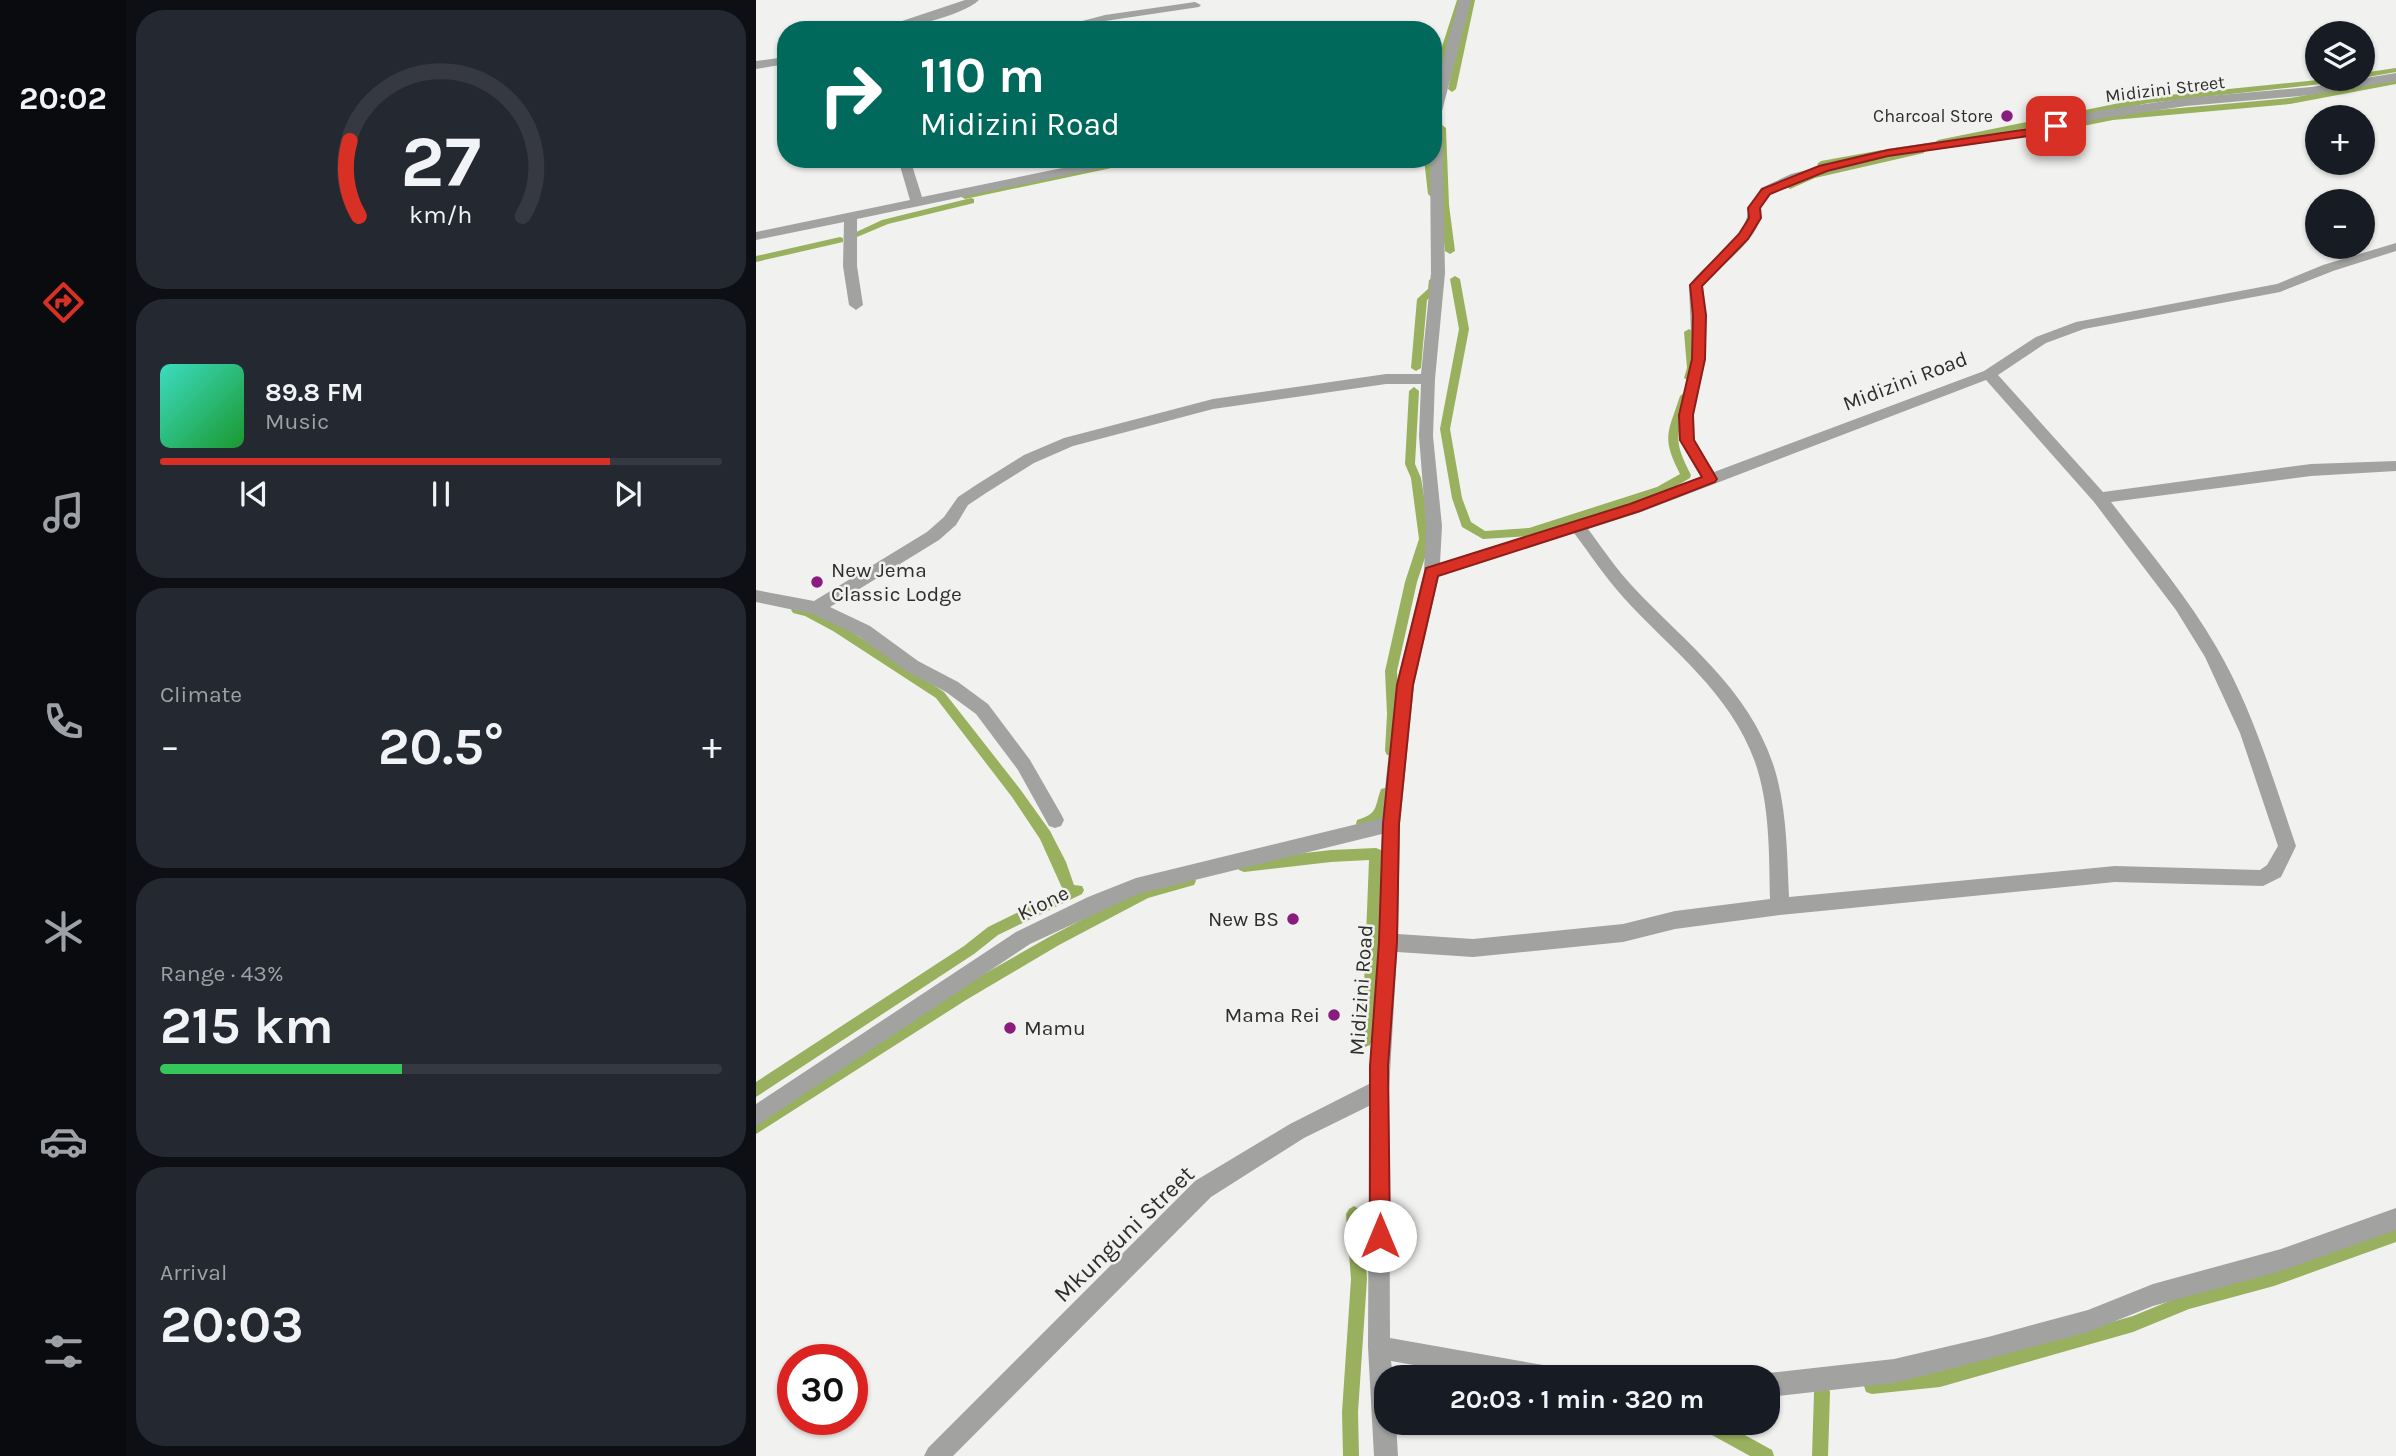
<!DOCTYPE html>
<html lang="en">
<head>
<meta charset="utf-8">
<style>
  :root { --surface:#171b24; --page:#242831; --text:#f1f3f6; --muted:#9ea1a6; --line:#363941; --accent:#d93025 }
  body { margin:0; font-family:Karla,sans-serif; background:var(--page); color:var(--text); height:100vh; display:flex; flex-direction:column; font-size:26px; white-space:nowrap }
  * { box-sizing:border-box; margin:0 }
  p { font-size:23px; color:var(--muted) }
  .icon { flex:none; width:38px; height:38px; fill:none; stroke:currentColor; stroke-width:2; stroke-linecap:round; stroke-linejoin:round }
  .map { position:relative; flex:1; overflow:hidden }
  .sheet { display:flex; flex-direction:column; gap:10px; padding:10px; background:#0d0f14; width:630px }
  .sheet>* { flex:none }
  .banner { position:absolute; left:21px; top:21px; width:665px; height:147px; border-radius:28px; box-shadow:0 2px 5px #0004; background:#00695c; color:#fff; overflow:hidden }
  .tools { position:absolute; left:1549px; top:21px; display:grid; gap:14px }
  .tools a { display:grid; place-items:center; width:70px; height:70px; border-radius:50%; background:var(--surface); box-shadow:0 2px 5px #0004; font-size:35px }
  .speed { position:absolute; left:21px; top:1344px; display:flex; gap:14px; font-size:35px; font-weight:700; text-align:center }
  .speed>* { display:grid; place-content:center; width:91px; height:91px; border-radius:50%; background:var(--surface); box-shadow:0 2px 5px #0004; line-height:1 }
  .speed .limit { border:10px solid #d22; background:#fff; color:#111 }
  .pin { position:absolute; display:grid; place-items:center; width:60px; height:60px; color:#fff; margin:-30px; border-radius:14px; box-shadow:0 4px 10px #0006 }
  .me { position:absolute; width:77px; margin:-38px; rotate:0deg; stroke-linejoin:round; filter:drop-shadow(0 0 5px #0008) }
  .turn { display:flex; align-items:center; gap:24px; height:147px; padding:0 28px; font-size:32px }
  .turn .icon { width:91px; height:91px; stroke-width:2.5 }
  .turn b { display:block; font-size:49px; line-height:60px }
  .big { font-size:52px; font-weight:700; line-height:1.1 }
  .sheet .card { flex:1; display:flex; flex-direction:column; justify-content:center; gap:10px; min-width:0; padding:0 24px; border-radius:28px; background:var(--page) }
  .sheet .dial { align-items:center; gap:0 }
  .dial svg { height:182px; overflow:visible; fill:none; stroke:var(--line); stroke-width:7; stroke-linecap:round; text-anchor:middle }
  .dial text { fill:var(--text); stroke:none }
  .song { display:flex; align-items:center; gap:21px }
  .cover { width:84px; height:84px; border-radius:10px; background:linear-gradient(135deg,hsl(170 70% 55%),hsl(130 70% 35%)) }
  .played { height:7px; border-radius:4px; background:linear-gradient(90deg,var(--accent) 80%,var(--line) 80%) }
  .keys { display:flex; justify-content:space-around; direction:ltr }
  .heat { display:flex; justify-content:space-between; align-items:center; font-size:38px; direction:ltr }
  .charge { height:10px; border-radius:5px; background:linear-gradient(90deg,#34c759 43%,var(--line) 0) }
  .trip { position:absolute; left:618px; top:1365px; width:406px; height:70px; border-radius:28px; background:var(--surface); box-shadow:0 2px 5px #0004; font-weight:700; line-height:70px; text-align:center }
  main { display:flex; flex:1; min-height:0 }
  .tabs { display:flex; flex-direction:column; width:126px; justify-content:space-around; align-items:center; background:#090b0e; color:var(--muted) }
  .tabs .icon { width:49px; height:49px }
  .tabs .current { color:var(--accent) }
  .tabs b { font-size:32px; color:var(--text) }
  .map>svg:first-child { display:block }
  .lines { fill:none; stroke-linecap:round; stroke-linejoin:round }
  .stream { fill:#99b05e; fill-rule:evenodd }
  .street { fill:#a2a3a1; fill-rule:evenodd }
  .route { fill:#d93025; stroke:#8d1f18; stroke-width:2 }
  .poi-dot { fill:#8a1c80; stroke:#f1f2ef; stroke-width:2.5 }
  .labels { text-anchor:middle; stroke-width:5; stroke-linejoin:round; paint-order:stroke }
  .far-street-label { font-size:18px; fill:#2e2e2d; stroke:#f1f2ef }
  .far-poi-label { font-size:18px; fill:#2e2e2d; stroke:#f1f2ef; text-anchor:end }
  .street-label { font-size:21px; fill:#2e2e2d; stroke:#f1f2ef }
  .poi-label { font-size:21px; fill:#2e2e2d; stroke:#f1f2ef; text-anchor:start }
  .near-street-label { font-size:24px; fill:#2e2e2d; stroke:#f1f2ef }
</style>
</head>
<body>
<main>
<nav class="tabs">
<b>20:02</b>
<svg class="icon current" aria-label="directions" viewBox="0 0 24 24"><path d="M12 3l9 9-9 9-9-9zM9 14v-3h6M13 9l2 2-2 2"/></svg>
<svg class="icon" aria-label="music" viewBox="0 0 24 24"><path d="M9 18V5l10-2v13"/><circle cx="6" cy="18" r="3"/><circle cx="16" cy="16" r="3"/></svg>
<svg class="icon" aria-label="phone" viewBox="0 0 24 24"><path d="M5 4h4l2 5-3 2q2 4 5 5l2-3 5 2v4C11 20 4 13 5 4z"/></svg>
<svg class="icon" aria-label="climate" viewBox="0 0 24 24"><path d="M12 3v18M4 7l16 10M4 17L20 7"/></svg>
<svg class="icon" aria-label="car" viewBox="0 0 24 24"><path d="M5 17H2v-5l4-1 3-4h7l3 4 3 1v5h-3M9 17h6M6 11h13"/><circle cx="7" cy="17" r="2"/><circle cx="17" cy="17" r="2"/></svg>
<svg class="icon" aria-label="filters" viewBox="0 0 24 24"><path d="M4 7h16M4 17h16"/><circle cx="9" cy="7" r="2"/><circle cx="15" cy="17" r="2"/></svg>
</nav>
<section class="sheet">
<div class="card dial"><svg viewBox="0 0 100 80">
<path d="M14 69A42 42 0 1 1 86 69"/>
<path d="M14 69A42 42 0 0 1 10 36" stroke="#d93025"/>
<text x="50" y="56" font-size="32" font-weight="700">27</text>
<text x="50" y="72" font-size="11">km/h</text>
</svg></div>
<div class="card">
<div class="song"><i class="cover"></i><div><b>89.8 FM</b><p>Music</p></div></div>
<div class="played"></div>
<div class="keys"><svg class="icon" aria-label="previous" viewBox="0 0 24 24"><path d="M18 5L8 12l10 7zM5 5v14"/></svg><svg class="icon" aria-label="pause" viewBox="0 0 24 24"><path d="M8 5v14M16 5v14"/></svg><svg class="icon" aria-label="next" viewBox="0 0 24 24"><path d="M6 5l10 7-10 7zM19 5v14"/></svg></div>
</div>
<div class="card"><p>Climate</p>
<div class="heat"><a>−</a><b class="big">20.5°</b><a>+</a></div>
</div>
<div class="card"><p>Range · 43%</p><b class="big">215 km</b><div class="charge"></div></div>
<div class="card"><p>Arrival</p><b class="big">20:03</b></div>
</section>
<div class="map">
<svg width="1640" height="1456" viewBox="0 0 1640 1456">
  <rect width="100%" height="100%" fill="#f1f2ef"/>
  <g class="lines">
    <g class="stream">
      <path d="M 701,0 L 709,0 L 689,62 L 688,75 L 680,90 L 677,90 L 681,62 Z"/>
      <path d="M 711,0 L 719,0 L 700,89 L 696,92 L 692,89 Z"/>
      <path d="M 1640,68 L 1640,72 L 1606,78 L 1606,73 Z"/>
      <path d="M 1572,79 L 1597,79 L 1593,81 L 1393,103 L 1182,146 L 1178,143 L 1182,140 L 1393,97 Z"/>
      <path d="M 1640,80 L 1640,84 L 1534,104 L 1357,120 L 1307,130 L 1303,127 L 1307,124 L 1357,114 L 1534,98 Z"/>
      <path d="M 686,125 L 690,128 L 693,205 L 699,251 L 694,254 L 689,251 L 684,205 L 682,128 Z"/>
      <path d="M 1165,148 L 1168,149 L 1168,153 L 1059,178 L 1034,189 L 1030,186 L 1053,174 Z"/>
      <path d="M 1126,150 L 1130,153 L 1129,155 L 1065,167 L 1061,164 L 1065,161 Z"/>
      <path d="M 380,159 L 398,159 L 209,199 L 204,196 L 209,193 Z"/>
      <path d="M 668,159 L 676,159 L 680,196 L 674,196 L 672,194 Z"/>
      <path d="M 215,198 L 218,199 L 218,203 L 132,224 L 101,237 L 96,234 L 126,220 Z"/>
      <path d="M 84,237 L 87,238 L 87,242 L 0,262 L 0,256 Z"/>
      <path d="M 699,276 L 704,279 L 713,329 L 694,429 L 706,498 L 715,522 L 729,531 L 773,528 L 901,487 L 924,474 C 905,437 912,433 924,396 L 929,392 L 934,396 C 922,434 915,437 935,475 L 934,478 L 909,493 L 773,536 L 727,539 L 706,527 L 696,498 L 684,429 L 703,329 L 694,279 Z"/>
      <path d="M 678,277 L 683,280 L 682,290 L 671,300 L 665,368 L 660,371 L 655,368 L 661,299 L 672,289 L 673,280 Z"/>
      <path d="M 933,329 L 938,332 C 939,346 947,373 933,381 L 928,378 L 931,368 L 928,332 Z"/>
      <path d="M 658,387 L 663,391 L 659,464 L 665,478 L 675,539 L 661,582 L 641,671 L 643,714 L 641,751 L 639,755 L 631,755 L 629,751 L 631,714 L 629,671 L 649,582 L 663,539 L 655,478 L 649,464 L 653,391 Z"/>
      <path d="M 41,605 L 56,609 L 85,625 L 188,692 L 264,789 L 294,831 L 310,862 L 318,885 L 326,886 L 328,890 L 326,894 L 242,935 L 218,954 L 0,1097 L 0,1082 L 208,946 L 232,927 L 307,890 L 284,839 L 256,797 L 180,698 L 77,631 L 49,616 L 37,613 L 35,610 Z"/>
      <path d="M 629,788 L 633,789 C 639,809 623,833 601,828 L 600,824 L 601,820 C 623,813 618,808 625,789 Z"/>
      <path d="M 620,848 L 625,850 L 627,854 L 622,986 L 616,1040 L 614,1045 L 609,1047 L 604,1045 L 602,1040 L 608,986 L 613,860 L 575,862 L 488,872 L 483,870 L 481,866 L 483,862 L 488,860 L 575,850 Z"/>
      <path d="M 433,875 L 438,877 L 440,881 L 438,885 L 392,898 L 303,945 L 210,1000 L 0,1134 L 0,1119 L 200,990 L 293,937 L 384,889 Z"/>
      <path d="M 598,1206 L 603,1209 L 606,1214 L 611,1279 L 602,1412 L 603,1456 L 587,1456 L 586,1412 L 595,1279 L 590,1214 L 593,1209 Z"/>
      <path d="M 1640,1226 L 1640,1242 L 1518,1286 L 1433,1309 L 1377,1332 L 1184,1387 L 1116,1394 L 1110,1392 L 1108,1386 L 1110,1380 L 1116,1378 L 1184,1371 L 1377,1316 L 1433,1293 L 1518,1270 Z"/>
      <path d="M 1066,1384 L 1072,1386 L 1074,1392 L 1072,1456 L 1056,1456 L 1058,1392 L 1060,1386 Z"/>
      <path d="M 943,1423 L 967,1423 L 1016,1450 L 1018,1456 L 994,1456 L 945,1429 Z"/>
    </g>
    <g class="street">
      <path d="M 209,0 L 223,0 C 205,17 144,30 119,30 Z"/>
      <path d="M 703,0 L 715,0 L 686,111 L 689,273 L 679,379 L 677,436 L 686,526 L 684,563 L 873,504 L 945,477 L 923,440 L 923,415 L 936,359 L 933,285 C 949,263 994,235 992,208 L 1005,188 L 1035,174 L 1131,149 L 1280,127 L 1341,111 L 1430,98 L 1555,87 L 1640,73 L 1640,81 L 1555,95 L 1430,106 L 1342,119 L 1280,135 L 1131,157 L 1043,180 L 1015,194 L 1005,208 C 1008,238 964,264 947,286 L 950,359 L 937,415 L 938,440 L 958,472 L 1228,371 L 1280,337 L 1320,322 L 1521,284 L 1567,265 L 1640,243 L 1640,251 L 1577,271 L 1524,292 L 1328,329 L 1290,343 L 1242,375 L 1347,492 L 1555,464 L 1640,461 L 1640,471 L 1555,476 L 1355,502 C 1392,550 1431,596 1461,648 C 1497,710 1517,779 1540,846 L 1525,877 L 1507,886 L 1359,882 L 1024,915 L 919,929 L 867,942 L 717,957 L 641,952 L 633,1090 L 634,1338 L 787,1365 L 795,1369 L 798,1377 L 725,1377 L 635,1361 L 637,1377 L 630,1377 L 630,1423 L 640,1423 L 642,1456 L 618,1456 L 612,1347 L 613,1106 L 548,1138 L 455,1197 L 197,1456 L 168,1456 L 172,1448 L 439,1181 L 534,1124 L 613,1084 L 622,942 L 626,834 L 382,894 L 274,944 L 0,1126 L 0,1104 L 260,932 L 332,897 L 380,878 L 626,818 L 640,685 L 668,572 L 670,526 L 663,436 L 665,384 L 630,384 L 457,409 L 317,446 L 278,463 L 230,493 L 212,505 L 200,525 L 183,540 L 74,607 L 114,626 L 162,661 L 202,682 L 232,704 L 274,760 L 305,814 L 308,820 L 305,826 L 299,828 L 293,826 L 262,770 L 220,714 L 190,692 L 150,671 L 102,636 L 57,614 L 0,602 L 0,590 L 58,601 L 171,532 L 188,517 L 202,497 L 220,485 L 268,455 L 308,438 L 457,399 L 630,374 L 665,374 L 675,273 L 674,159 L 677,159 L 677,98 ZM 1230,380 L 1338,502 L 1420,610 L 1449,657 L 1484,733 L 1522,846 L 1511,865 L 1504,870 L 1359,866 L 1033,897 C 1031,853 1031,806 1017,764 C 992,689 930,643 878,588 C 861,570 847,549 832,529 L 885,512 ZM 818,533 C 834,554 849,577 867,597 C 914,649 974,692 999,762 C 1014,805 1013,854 1014,899 L 919,911 L 867,924 L 717,939 L 642,934 L 644,824 L 658,685 L 683,576 Z"/>
      <path d="M 439,2 L 445,5 L 443,7 L 349,21 L 314,30 L 292,30 L 349,15 Z"/>
      <path d="M 30,57 L 30,64 L 0,69 L 0,61 Z"/>
      <path d="M 142,159 L 154,159 L 166,197 L 350,159 L 375,159 L 369,163 L 101,219 L 101,266 L 107,305 L 100,310 L 93,305 L 87,266 L 88,222 L 0,240 L 0,232 L 154,200 Z"/>
      <path d="M 1640,1208 L 1640,1230 L 1525,1271 L 1397,1306 L 1332,1332 L 1232,1359 L 1138,1383 L 1012,1397 L 1012,1377 L 1004,1377 L 1012,1373 L 1138,1359 L 1232,1337 L 1332,1310 L 1397,1284 L 1525,1249 Z"/>
    </g>
  </g>
  <path class="route" d="M 1300,122 L 1304,123 L 1304,128 L 1280,135 L 1132,156 L 1071,171 L 1014,194 L 1004,208 L 1005,218 L 992,239 L 946,286 L 950,315 L 949,359 L 937,415 L 938,440 L 961,479 L 959,482 L 884,511 L 682,576 L 657,685 L 643,824 L 641,942 L 632,1066 L 634,1236 L 631,1243 L 624,1246 L 617,1243 L 614,1236 L 614,1066 L 623,942 L 627,824 L 641,685 L 670,568 L 874,504 L 946,477 L 924,440 L 923,415 L 936,359 L 937,315 L 934,285 L 983,234 L 993,218 L 992,208 L 1006,189 L 1063,166 L 1132,150 L 1279,128 Z"/>
  <g class="poi-dot">
    <circle cx="1251" cy="116" r="7"/>
    <circle cx="61" cy="582" r="7"/>
    <circle cx="537" cy="919" r="7"/>
    <circle cx="578" cy="1015" r="7"/>
    <circle cx="254" cy="1028" r="7"/>
  </g>
  <g class="labels">
    <g class="far-street-label">
      <text transform="translate(1409 89) rotate(-7)" y="6">Midizini Street</text>
    </g>
    <g class="far-poi-label">
      <text x="1237" y="122">Charcoal Store</text>
    </g>
    <g class="street-label">
      <text transform="translate(1149 381) rotate(-21)" y="7">Midizini Road</text>
      <text transform="translate(287 903) rotate(-26)" y="7">Kione</text>
      <text transform="translate(605 990) rotate(-86)" y="7">Midizini Road</text>
    </g>
    <g class="poi-label">
      <text x="75" y="577">New Jema<tspan x="75" dy="24">Classic Lodge</tspan></text>
      <text x="523" y="926" text-anchor="end">New BS</text>
      <text x="564" y="1022" text-anchor="end">Mama Rei</text>
      <text x="268" y="1035">Mamu</text>
    </g>
    <g class="near-street-label">
      <text transform="translate(368 1234) rotate(-44)" y="8">Mkunguni Street</text>
    </g>
  </g>
</svg>
<div class="tools">
<a><svg class="icon" aria-label="layers" viewBox="0 0 24 24"><path d="M12 4l9 5-9 5-9-5zM3 14l9 5 9-5"/></svg></a>
<a>+</a>
<a>−</a>
</div>
<div class="speed"><div class="limit">30</div></div>
<div class="pin" style="left:1300px;top:126px;background:#d93025"><svg class="icon" aria-label="arrive" viewBox="0 0 24 24"><path d="M6 21V4h12l-3 4 3 4H6"/></svg></div>
<svg class="me" style="left:624px;top:1236px" viewBox="-20 -20 40 40"><circle r="19" fill="#fff"/><path d="M0-13L10 11 0 6-10 11z" fill="#d93025"/></svg>
<div class="trip">20:03 · 1 min · 320 m</div>
<div class="banner">
<div class="turn"><svg class="icon" aria-label="right" viewBox="0 0 24 24"><path d="M7 20v-9h11M14 6l5 5-5 5"/></svg><div><b>110 m</b>Midizini Road</div></div>
</div>
</div>
</main>
</body>
</html>
